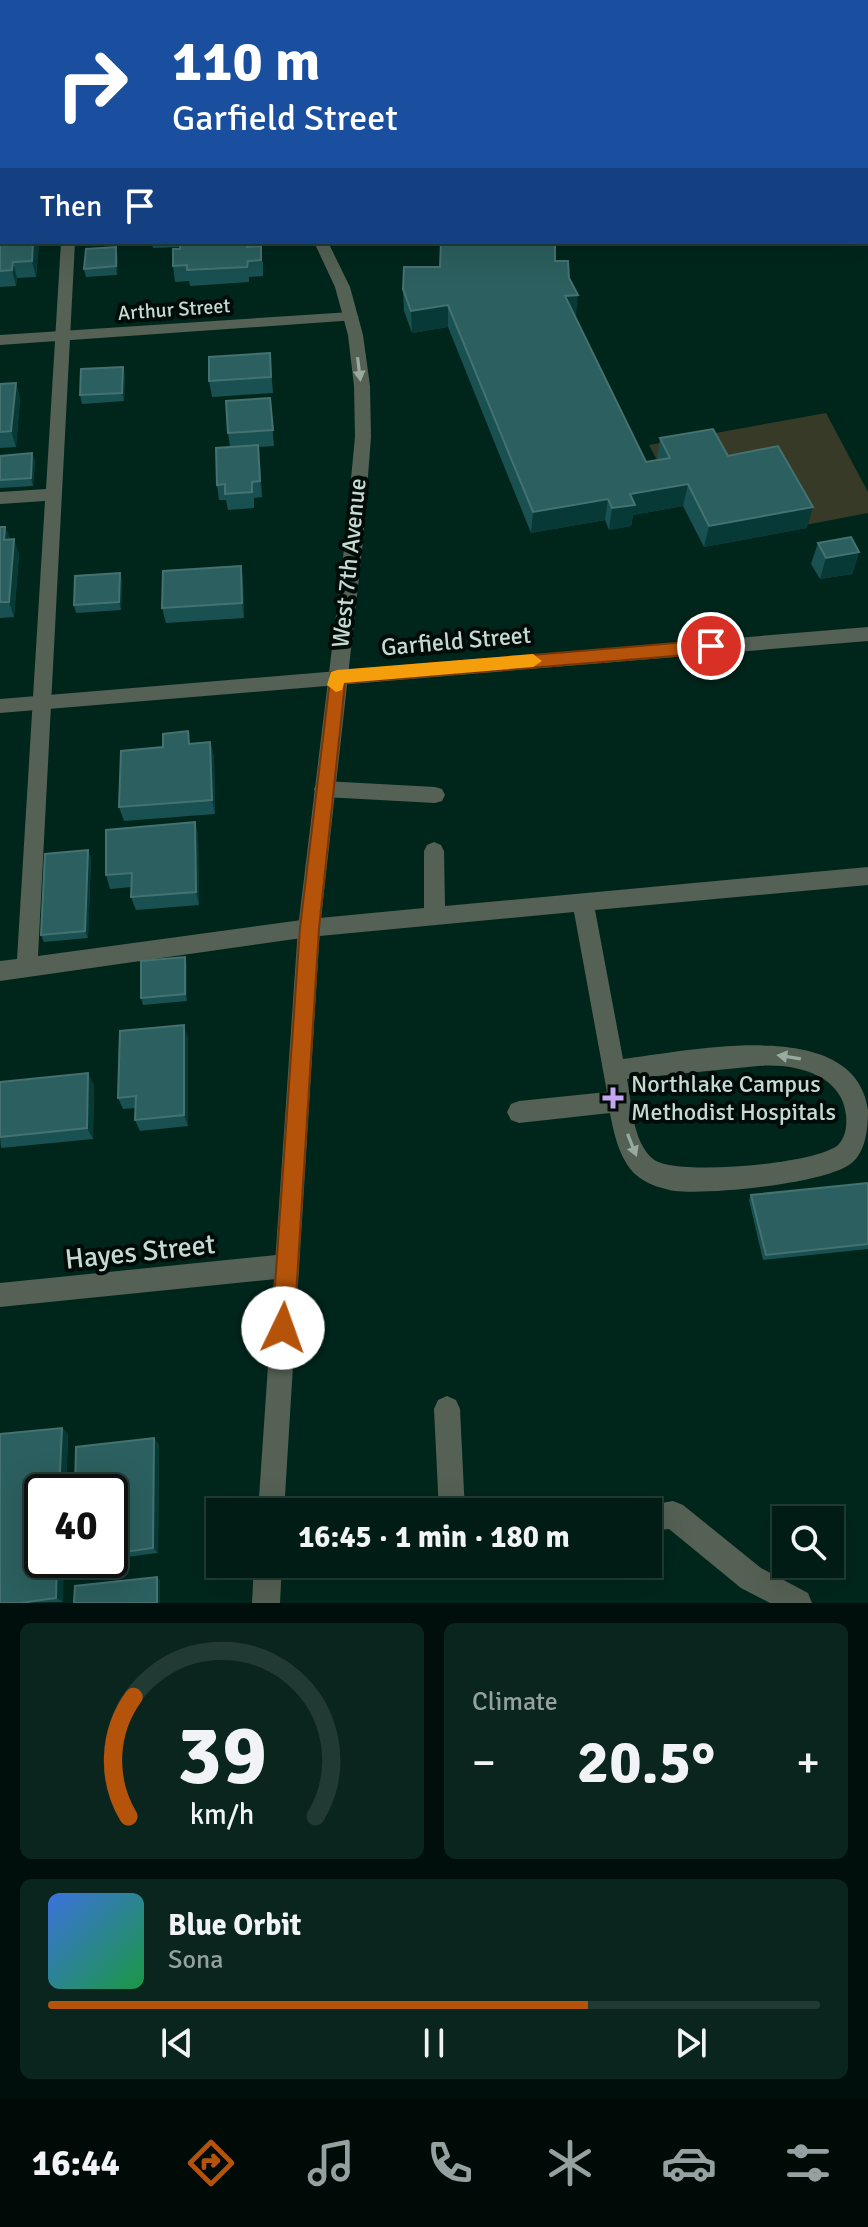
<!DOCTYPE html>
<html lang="en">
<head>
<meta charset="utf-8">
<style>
  :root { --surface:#001c15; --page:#0a251e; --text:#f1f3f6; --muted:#95a1a0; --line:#223a34; --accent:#b45309 }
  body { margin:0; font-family:Signika,sans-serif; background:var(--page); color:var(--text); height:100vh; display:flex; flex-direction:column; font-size:30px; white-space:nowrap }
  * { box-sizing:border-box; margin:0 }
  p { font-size:26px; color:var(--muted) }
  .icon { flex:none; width:44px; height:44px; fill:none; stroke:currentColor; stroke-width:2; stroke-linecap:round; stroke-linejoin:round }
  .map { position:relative; height:1603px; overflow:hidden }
  .panel { display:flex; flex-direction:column; gap:20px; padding:20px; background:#000f0c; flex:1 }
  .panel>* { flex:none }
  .banner { position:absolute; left:0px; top:0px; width:868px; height:244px; box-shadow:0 8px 32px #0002,0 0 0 2px var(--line); background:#1a4fa0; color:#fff; overflow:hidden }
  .controls { position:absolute; left:772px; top:1506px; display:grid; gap:16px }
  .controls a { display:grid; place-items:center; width:72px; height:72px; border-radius:0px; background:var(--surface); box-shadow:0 8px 32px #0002,0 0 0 2px var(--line); font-size:40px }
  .speed { position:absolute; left:24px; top:1474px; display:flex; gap:16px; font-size:40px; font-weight:700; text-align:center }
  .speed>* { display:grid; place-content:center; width:104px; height:104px; border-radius:50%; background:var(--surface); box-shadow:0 8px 32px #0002,0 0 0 2px var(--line); line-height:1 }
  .speed .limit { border:4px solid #111; border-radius:12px; background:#fff; color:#111 }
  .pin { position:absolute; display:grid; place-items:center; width:68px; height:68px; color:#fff; margin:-34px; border:4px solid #fff; border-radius:50%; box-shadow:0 2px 8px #0007 }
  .me { position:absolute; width:88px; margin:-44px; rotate:3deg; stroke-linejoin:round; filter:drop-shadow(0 0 6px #0008) }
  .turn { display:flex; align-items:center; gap:28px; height:168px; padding:0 40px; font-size:36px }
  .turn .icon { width:104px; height:104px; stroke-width:2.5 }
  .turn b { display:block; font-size:56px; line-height:68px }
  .then { display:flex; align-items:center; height:76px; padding:0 40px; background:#0003; gap:16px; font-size:30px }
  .big { font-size:60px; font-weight:700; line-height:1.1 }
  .panel .tile { flex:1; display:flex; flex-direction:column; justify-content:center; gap:12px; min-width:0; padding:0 28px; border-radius:12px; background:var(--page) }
  .panel .dial { align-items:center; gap:0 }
  .dial svg { height:208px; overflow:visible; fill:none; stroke:var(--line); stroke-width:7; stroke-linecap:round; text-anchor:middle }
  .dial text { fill:var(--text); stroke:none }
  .song { display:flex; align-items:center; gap:24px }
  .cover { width:96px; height:96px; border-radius:12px; background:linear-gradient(135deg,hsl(220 70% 55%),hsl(140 70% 35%)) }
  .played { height:8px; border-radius:4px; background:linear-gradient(90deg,var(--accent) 70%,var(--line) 70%) }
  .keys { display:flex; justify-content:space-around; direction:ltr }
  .heat { display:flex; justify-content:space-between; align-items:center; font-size:44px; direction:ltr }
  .panel .tiles { flex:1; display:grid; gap:20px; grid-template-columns:1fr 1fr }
  .tile:last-child { grid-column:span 2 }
  .trip { position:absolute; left:206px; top:1498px; width:456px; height:80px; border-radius:0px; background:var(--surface); box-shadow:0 8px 32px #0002,0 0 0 2px var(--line); font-weight:700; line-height:80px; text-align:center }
  .tab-bar { display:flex; height:128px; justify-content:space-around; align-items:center; background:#000b08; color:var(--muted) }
  .tab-bar .icon { width:56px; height:56px }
  .tab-bar .selected { color:var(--accent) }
  .tab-bar b { font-size:36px; color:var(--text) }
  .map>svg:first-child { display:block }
  .green { fill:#363a26 }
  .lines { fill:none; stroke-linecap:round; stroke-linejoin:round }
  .service { fill:#556154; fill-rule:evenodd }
  .minor { fill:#556154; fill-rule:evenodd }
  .tertiary { fill:#556154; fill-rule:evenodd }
  .wall { fill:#195051 }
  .shaded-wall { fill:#073936 }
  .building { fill:#2c5f5f; stroke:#447271; stroke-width:2 }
  .oneway { fill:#99aaa0 }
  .route { fill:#b45309; stroke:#753606; stroke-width:2 }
  .slow { fill:#f59e0b }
  .poi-dot { fill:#c5a7f1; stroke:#010c08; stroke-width:3 }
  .labels { text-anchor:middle; stroke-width:8; stroke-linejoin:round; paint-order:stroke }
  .far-street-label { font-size:20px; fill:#c6dad3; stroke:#010c08 }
  .street-label { font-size:24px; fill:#c6dad3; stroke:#010c08 }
  .poi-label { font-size:24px; fill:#c6dad3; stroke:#010c08; text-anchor:start }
  .near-street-label { font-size:28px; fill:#c6dad3; stroke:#010c08 }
</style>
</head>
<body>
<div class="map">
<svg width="868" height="1603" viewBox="0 0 868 1603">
  <rect width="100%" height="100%" fill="#00261c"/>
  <path class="green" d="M 826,413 L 868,492 L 868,513 L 805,525 L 657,460 L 649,445 Z"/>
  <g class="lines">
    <g class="service">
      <rect x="79" y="0" width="12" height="2"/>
      <rect x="866" y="97" width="2" height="8"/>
      <rect x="866" y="139" width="2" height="12"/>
      <rect x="0" y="195" width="2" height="8"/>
      <path d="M 61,242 L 75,242 L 38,956 L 309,919 L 424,908 L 424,851 L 427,845 L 434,842 L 441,845 L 444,851 L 445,906 L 868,867 L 868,885 L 595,910 L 623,1059 C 686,1052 855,1013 868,1110 C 868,1128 866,1154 849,1165 C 820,1184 709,1195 675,1191 C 663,1189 650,1185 640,1178 C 621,1165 614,1135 610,1113 L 519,1123 L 511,1120 L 507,1112 L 511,1104 L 519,1101 L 607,1092 L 574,912 L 309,937 L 0,981 L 0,961 L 17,959 L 45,501 L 0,504 L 0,492 L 46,489 ZM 758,1066 C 792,1063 842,1073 846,1115 C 847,1125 846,1136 839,1144 C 821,1164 673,1177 653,1159 C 632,1141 632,1104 627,1079 Z"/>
      <path d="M 324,781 L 435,787 L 442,789 L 445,795 L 442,801 L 435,803 L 324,797 L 317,795 L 314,789 L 317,783 Z"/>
      <path d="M 447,1396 L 456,1400 L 460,1409 L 465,1512 L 439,1512 L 434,1409 L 438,1400 Z"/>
      <path d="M 673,1501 L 683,1505 L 761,1568 L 808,1593 L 812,1603 L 770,1603 L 741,1588 L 669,1529 L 648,1531 L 648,1512 L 637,1512 L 638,1507 Z"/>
    </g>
    <g class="minor">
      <path d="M 837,0 L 849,0 L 850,2 L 838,2 Z"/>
      <rect x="866" y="36" width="2" height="8"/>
      <rect x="0" y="83" width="2" height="8"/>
      <path d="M 351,312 L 359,317 L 356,320 L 0,345 L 0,335 Z"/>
      <path d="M 868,627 L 868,641 L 0,713 L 0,699 Z"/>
      <path d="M 286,1254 L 295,1257 L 298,1266 L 295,1275 L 286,1278 L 0,1307 L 0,1283 Z"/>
    </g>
    <g class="tertiary">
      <rect x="245" y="0" width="12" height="2"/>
      <path d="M 314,242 L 328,242 L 350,287 L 363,335 L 370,386 L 371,437 L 363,541 L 320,928 L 284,1512 L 258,1512 L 298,928 L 345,541 L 355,437 L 354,386 L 348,335 L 335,287 Z"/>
      <path d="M 254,1564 L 282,1564 L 280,1603 L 252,1603 Z"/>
    </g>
  </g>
  <g class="wall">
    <rect x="98" y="0" width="28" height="2"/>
    <rect x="309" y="0" width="36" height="2"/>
    <rect x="424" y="0" width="35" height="2"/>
    <path d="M 533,0 L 577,0 L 577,2 L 534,2 Z"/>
    <path d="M 597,0 L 634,0 L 634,2 L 598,2 Z"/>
    <path d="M 646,0 L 685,0 L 685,2 L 647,2 Z"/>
    <path d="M 694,0 L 740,0 L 740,2 L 695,2 Z"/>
    <path d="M 755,0 L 793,0 L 793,1 L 780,2 L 756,2 Z"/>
    <rect x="0" y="13" width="2" height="32"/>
    <path d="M 0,220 L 39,242 L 36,277 L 17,278 L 16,286 L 0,287 Z"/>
    <path d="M 152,242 L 247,242 L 247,247 L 263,262 L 263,276 L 249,277 L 249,282 L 190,286 L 189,281 L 175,282 L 173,266 L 180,247 L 153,248 Z"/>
    <path d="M 118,255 L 117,275 L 86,277 L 84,269 Z"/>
    <path d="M 555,261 L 569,278 L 575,317 L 646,462 L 657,460 L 660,438 L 728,456 L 807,528 L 704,547 L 683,506 L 633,515 L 631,526 L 609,530 L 605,520 L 531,533 L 448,327 L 412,333 L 404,311 L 403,289 L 440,267 Z"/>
    <path d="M 271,369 L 273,393 L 212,397 L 209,381 Z"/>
    <path d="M 125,375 L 124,401 L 82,404 L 80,395 Z"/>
    <path d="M 16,383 L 20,399 L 16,447 L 0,448 L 0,384 Z"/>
    <path d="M 270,398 L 274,446 L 259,447 L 262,497 L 254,498 L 254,508 L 228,510 L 226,500 L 219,500 L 217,485 L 230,447 L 228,433 Z"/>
    <path d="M 32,453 L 35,461 L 33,486 L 0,488 L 0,456 Z"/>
    <path d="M 0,527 L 5,527 L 10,539 L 19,554 L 14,617 L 0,618 Z"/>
    <path d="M 818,543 L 859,552 L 852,574 L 820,579 L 811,564 Z"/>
    <path d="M 241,566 L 243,581 L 244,618 L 166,623 L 162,608 Z"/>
    <path d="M 120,573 L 122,581 L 121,610 L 76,613 L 74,605 Z"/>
    <path d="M 210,742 L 214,757 L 215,814 L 124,821 L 119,807 L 191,744 Z"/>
    <path d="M 195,822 L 198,835 L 199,905 L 136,910 L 131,897 L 132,887 L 110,889 L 106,875 Z"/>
    <path d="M 91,857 L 88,938 L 44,942 L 41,935 Z"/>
    <path d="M 187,964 L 187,1001 L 143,1005 L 141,998 Z"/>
    <path d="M 188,1037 L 188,1126 L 140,1131 L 135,1120 L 135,1108 L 123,1109 L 118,1098 Z"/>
    <path d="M 94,1085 L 93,1139 L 1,1148 L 0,1137 Z"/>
    <path d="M 868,1183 L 868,1249 L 763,1260 L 749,1200 L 751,1195 Z"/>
    <path d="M 62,1428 L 68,1434 L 66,1492 L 42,1492 L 63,1602 L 0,1603 Z"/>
    <path d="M 154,1438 L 159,1445 L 158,1553 L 110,1559 L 110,1492 Z"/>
    <path d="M 75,1560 L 103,1560 L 79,1563 Z"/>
  </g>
  <g class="shaded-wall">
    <path d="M 33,242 L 39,242 L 36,277 L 32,261 Z"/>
    <path d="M 116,247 L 118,255 L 117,275 L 116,266 Z"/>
    <path d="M 13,262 L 17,278 L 16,286 L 12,270 Z"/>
    <path d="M 578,295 L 576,317 L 563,319 L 565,296 Z"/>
    <path d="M 448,305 L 448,327 L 412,333 L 411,311 Z"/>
    <path d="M 123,367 L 125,375 L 124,401 L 122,393 Z"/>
    <path d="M 16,383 L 20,399 L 16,447 L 11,431 Z"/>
    <path d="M 258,445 L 260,461 L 262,497 L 260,481 Z"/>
    <path d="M 32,453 L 35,461 L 33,486 L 31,478 Z"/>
    <path d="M 688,484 L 683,506 L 633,515 L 631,526 L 609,530 L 612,508 L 630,494 Z"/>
    <path d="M 608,499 L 605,520 L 531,533 L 533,512 Z"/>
    <path d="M 813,507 L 807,528 L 704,547 L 709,526 Z"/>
    <path d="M 5,527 L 11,542 L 4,540 Z"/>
    <path d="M 14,539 L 19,554 L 14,617 L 9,602 Z"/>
    <path d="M 859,552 L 852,574 L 820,579 L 826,558 Z"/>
    <path d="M 241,566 L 243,581 L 244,618 L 242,603 Z"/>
    <path d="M 120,573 L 122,581 L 121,610 L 119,602 Z"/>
    <path d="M 210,742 L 214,757 L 215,814 L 212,800 Z"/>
    <path d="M 195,822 L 198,835 L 199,905 L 196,892 Z"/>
    <path d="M 88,850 L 91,857 L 88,938 L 85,931 Z"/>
    <path d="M 185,957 L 187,964 L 187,1001 L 185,994 Z"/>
    <path d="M 184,1025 L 188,1037 L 188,1126 L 184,1115 Z"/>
    <path d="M 88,1073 L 94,1085 L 93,1139 L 87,1128 Z"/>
    <path d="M 62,1428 L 68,1434 L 66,1492 L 59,1492 Z"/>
    <path d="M 154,1438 L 159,1445 L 158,1553 L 153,1548 Z"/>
    <path d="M 57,1560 L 64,1560 L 63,1602 L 56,1598 Z"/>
    <path d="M 157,1577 L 160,1580 L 160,1603 L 157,1603 Z"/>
  </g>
  <g class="building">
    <path d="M 135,0 L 184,0 L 135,2 Z"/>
    <path d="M 309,0 L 332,0 L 333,2 L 309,2 Z"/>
    <path d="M 367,0 L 393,0 L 394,2 L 367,2 Z"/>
    <path d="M 428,0 L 449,0 L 449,2 L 429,2 Z"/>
    <path d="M 484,0 L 514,0 L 514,1 L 485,2 Z"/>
    <path d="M 0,13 L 2,13 L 1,30 L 0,30 Z"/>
    <rect x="0" y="167" width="2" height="18"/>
    <path d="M 0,220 L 2,220 L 2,242 L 33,242 L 32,261 L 13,262 L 12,270 L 0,271 Z"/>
    <path d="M 180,242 L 247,242 L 247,247 L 261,246 L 261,260 L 248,261 L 247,267 L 187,270 L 187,265 L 173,266 L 173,249 L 180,249 Z"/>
    <path d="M 441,242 L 555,242 L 555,261 L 568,261 L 569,278 L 578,295 L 565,296 L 646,462 L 670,458 L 660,438 L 713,429 L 728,456 L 778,446 L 813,507 L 709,526 L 688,484 L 630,494 L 635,505 L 612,508 L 608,499 L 533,512 L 448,305 L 411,311 L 403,289 L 404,267 L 440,267 Z"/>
    <path d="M 116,247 L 116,266 L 84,269 L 86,249 Z"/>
    <path d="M 270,353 L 271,377 L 209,381 L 209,357 Z"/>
    <path d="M 123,367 L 122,393 L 80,395 L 81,369 Z"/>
    <path d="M 16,383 L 11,431 L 0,432 L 0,384 Z"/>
    <path d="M 270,398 L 273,430 L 228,433 L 226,401 Z"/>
    <path d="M 258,445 L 260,481 L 252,482 L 252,492 L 225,494 L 225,484 L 217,485 L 216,448 Z"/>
    <path d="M 32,453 L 31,478 L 0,480 L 0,456 Z"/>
    <path d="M 0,527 L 5,527 L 4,540 L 14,539 L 9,602 L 0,602 Z"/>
    <path d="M 851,537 L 859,552 L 826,558 L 818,543 Z"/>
    <path d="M 241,566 L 242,603 L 162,608 L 163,571 Z"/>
    <path d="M 120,573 L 119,602 L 74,605 L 75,576 Z"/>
    <path d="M 188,731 L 189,744 L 210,742 L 212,800 L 119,807 L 121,751 L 163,747 L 163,734 Z"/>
    <path d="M 195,822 L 196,892 L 131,897 L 132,873 L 106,875 L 106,830 Z"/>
    <path d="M 88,850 L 85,931 L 41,935 L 45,854 Z"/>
    <path d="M 185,957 L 185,994 L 141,998 L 141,961 Z"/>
    <path d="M 184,1025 L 184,1115 L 135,1120 L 136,1096 L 118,1098 L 120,1031 Z"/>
    <path d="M 88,1073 L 87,1128 L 0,1137 L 0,1082 Z"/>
    <path d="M 868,1183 L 868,1244 L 766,1255 L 751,1195 Z"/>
    <path d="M 62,1428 L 59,1492 L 42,1492 L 42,1560 L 57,1560 L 56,1598 L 20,1603 L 0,1603 L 0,1434 Z"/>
    <path d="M 154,1438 L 153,1548 L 110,1554 L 110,1492 L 75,1492 L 76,1447 Z"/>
    <path d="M 157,1577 L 157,1603 L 74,1603 L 75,1586 Z"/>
  </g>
  <defs><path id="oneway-solid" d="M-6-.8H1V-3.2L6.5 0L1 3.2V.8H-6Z" transform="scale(2)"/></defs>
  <g class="oneway">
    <use href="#oneway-solid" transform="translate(359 369) rotate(83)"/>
    <use href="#oneway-solid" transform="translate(789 1057) rotate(-171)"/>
    <use href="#oneway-solid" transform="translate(632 1145) rotate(68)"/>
  </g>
  <path class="route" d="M 711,640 L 719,646 L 711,653 L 345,683 L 319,928 L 294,1328 L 291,1336 L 283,1339 L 275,1336 L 272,1328 L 300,928 L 331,672 Z"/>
  <path class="slow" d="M 533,654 L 542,661 L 533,667 L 344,683 L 342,690 L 336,692 L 327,685 L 331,672 L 337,670 Z"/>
  <path class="poi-dot" d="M609 1086h8v8h8v8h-8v8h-8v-8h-8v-8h8z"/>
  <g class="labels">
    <g class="far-street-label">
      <text transform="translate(174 309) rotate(-4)" y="7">Arthur Street</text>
    </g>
    <g class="street-label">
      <text transform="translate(349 563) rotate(-84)" y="8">West 7th Avenue</text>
      <text transform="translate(456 641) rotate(-5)" y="8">Garfield Street</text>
    </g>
    <g class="poi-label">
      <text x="631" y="1092">Northlake Campus<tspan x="631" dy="28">Methodist Hospitals</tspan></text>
    </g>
    <g class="near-street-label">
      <text transform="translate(140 1251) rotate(-6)" y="10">Hayes Street</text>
    </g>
  </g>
</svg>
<div class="controls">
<a><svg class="icon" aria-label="search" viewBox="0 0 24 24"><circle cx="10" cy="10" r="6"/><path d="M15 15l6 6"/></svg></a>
</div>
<div class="speed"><div class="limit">40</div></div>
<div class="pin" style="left:711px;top:646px;background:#d93025"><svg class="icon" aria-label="arrive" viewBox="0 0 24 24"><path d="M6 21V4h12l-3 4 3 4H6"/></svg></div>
<svg class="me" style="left:283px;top:1328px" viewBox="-20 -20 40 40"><circle r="19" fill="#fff"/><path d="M0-13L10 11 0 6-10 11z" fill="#b45309"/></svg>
<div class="trip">16:45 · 1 min · 180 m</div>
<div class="banner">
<div class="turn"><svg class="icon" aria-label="right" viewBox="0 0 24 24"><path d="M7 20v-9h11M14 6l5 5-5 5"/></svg><div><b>110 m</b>Garfield Street</div></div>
<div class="then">Then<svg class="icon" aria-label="arrive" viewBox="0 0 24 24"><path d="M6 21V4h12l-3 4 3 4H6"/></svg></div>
</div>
</div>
<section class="panel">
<div class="tiles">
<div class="tile dial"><svg viewBox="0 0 100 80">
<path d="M14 69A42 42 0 1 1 86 69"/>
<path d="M14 69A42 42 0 0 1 16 23" stroke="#b45309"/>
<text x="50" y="56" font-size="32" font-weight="700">39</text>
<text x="50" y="72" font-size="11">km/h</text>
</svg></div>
<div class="tile"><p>Climate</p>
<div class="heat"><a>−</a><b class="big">20.5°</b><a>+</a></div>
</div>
<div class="tile">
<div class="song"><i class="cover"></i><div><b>Blue Orbit</b><p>Sona</p></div></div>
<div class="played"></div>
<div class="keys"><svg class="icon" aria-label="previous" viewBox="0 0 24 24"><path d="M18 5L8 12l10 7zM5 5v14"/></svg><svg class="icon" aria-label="pause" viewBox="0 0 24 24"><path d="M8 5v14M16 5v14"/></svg><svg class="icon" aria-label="next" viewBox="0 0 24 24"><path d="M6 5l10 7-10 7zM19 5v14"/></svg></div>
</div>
</div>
</section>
<nav class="tab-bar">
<b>16:44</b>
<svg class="icon selected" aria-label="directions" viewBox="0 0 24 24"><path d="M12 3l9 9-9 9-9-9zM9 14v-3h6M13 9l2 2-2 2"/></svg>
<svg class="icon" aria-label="music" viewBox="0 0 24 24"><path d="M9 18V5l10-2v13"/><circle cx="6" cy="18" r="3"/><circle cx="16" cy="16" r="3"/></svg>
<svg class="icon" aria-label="phone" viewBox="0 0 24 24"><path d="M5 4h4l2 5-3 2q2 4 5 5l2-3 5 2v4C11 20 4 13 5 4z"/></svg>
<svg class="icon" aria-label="climate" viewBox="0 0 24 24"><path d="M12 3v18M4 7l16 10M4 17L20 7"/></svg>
<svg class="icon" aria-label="car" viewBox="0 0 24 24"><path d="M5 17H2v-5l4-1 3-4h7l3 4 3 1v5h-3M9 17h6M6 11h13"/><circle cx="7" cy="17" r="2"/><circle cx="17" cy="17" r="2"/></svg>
<svg class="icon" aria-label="filters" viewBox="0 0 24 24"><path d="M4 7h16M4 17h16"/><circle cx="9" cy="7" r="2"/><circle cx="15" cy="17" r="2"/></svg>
</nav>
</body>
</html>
